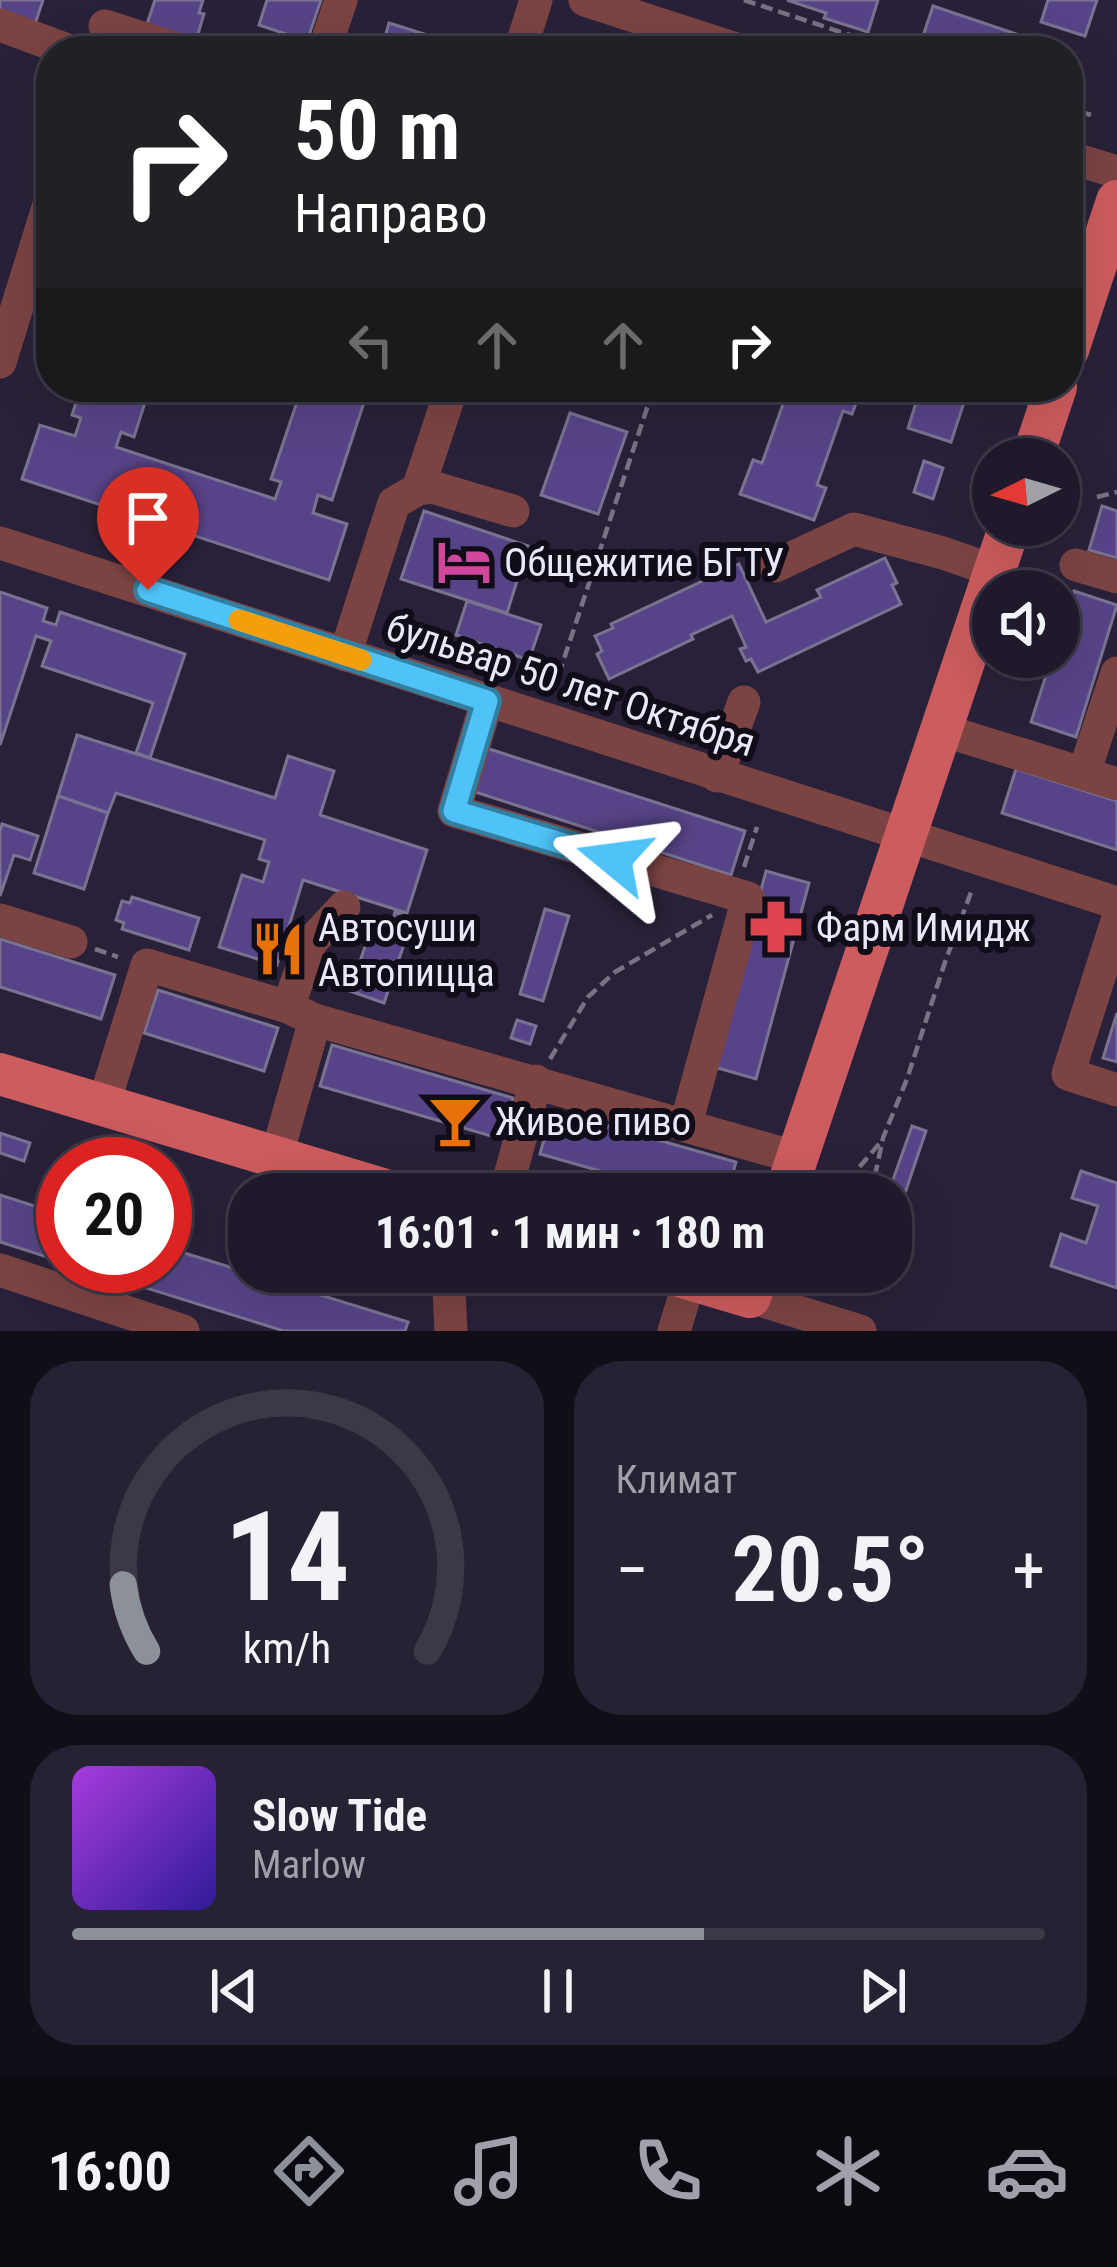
<!DOCTYPE html>
<html lang="ru">
<head>
<meta charset="utf-8">
<style>
  :root { --surface:#1f192b; --page:#272233; --text:#f1f3f6; --muted:#a1a0a9; --line:#3c3847; --accent:#8c9099 }
  body { margin:0; font-family:"Roboto Condensed",sans-serif; background:var(--page); color:var(--text); height:100vh; display:flex; flex-direction:column; font-size:45px; white-space:nowrap }
  * { box-sizing:border-box; margin:0 }
  p { font-size:39px; color:var(--muted) }
  .icon { flex:none; width:66px; height:66px; fill:none; stroke:currentColor; stroke-width:2; stroke-linecap:round; stroke-linejoin:round }
  .map { position:relative; height:1331px; overflow:hidden }
  .drawer { display:flex; flex-direction:column; gap:30px; padding:30px; background:#110e18; flex:1 }
  .drawer>* { flex:none }
  .hud { position:absolute; left:36px; top:36px; width:1047px; height:366px; border-radius:48px; box-shadow:0 12px 48px #0002,0 0 0 3px var(--line); background:#202124; color:#fff; overflow:hidden }
  .needle { width:78px; rotate:265deg }
  .fabs { position:absolute; left:972px; top:438px; display:grid; gap:24px }
  .fabs a { display:grid; place-items:center; width:108px; height:108px; border-radius:50%; background:var(--surface); box-shadow:0 12px 48px #0002,0 0 0 3px var(--line); font-size:60px }
  .speed { position:absolute; left:36px; top:1137px; display:flex; gap:24px; font-size:60px; font-weight:700; text-align:center }
  .speed>* { display:grid; place-content:center; width:156px; height:156px; border-radius:50%; background:var(--surface); box-shadow:0 12px 48px #0002,0 0 0 3px var(--line); line-height:1 }
  .speed .limit { border:18px solid #d22; background:#fff; color:#111 }
  .pin { position:absolute; display:grid; place-items:center; width:102px; height:102px; color:#fff; margin:-123px -51px; border-radius:50% 50% 50% 0; rotate:-45deg; box-shadow:0 0 12px #0007 }
  .pin .icon { rotate:45deg }
  .me { position:absolute; width:132px; margin:-66px; rotate:286deg; stroke-linejoin:round; filter:drop-shadow(0 0 9px #0008) }
  .turn { display:flex; align-items:center; gap:42px; height:252px; padding:0 60px; font-size:54px }
  .turn .icon { width:156px; height:156px; stroke-width:2.5 }
  .turn b { display:block; font-size:84px; line-height:102px }
  .lanes { display:flex; align-items:center; height:114px; padding:0 60px; background:#0003; justify-content:center; gap:60px; direction:ltr }
  .lanes .off { opacity:.35 }
  .big { font-size:90px; font-weight:700; line-height:1.1 }
  .drawer .card { flex:1; display:flex; flex-direction:column; justify-content:center; gap:18px; min-width:0; padding:0 42px; border-radius:48px; background:var(--page) }
  .drawer .dial { align-items:center; gap:0 }
  .dial svg { height:312px; overflow:visible; fill:none; stroke:var(--line); stroke-width:7; stroke-linecap:round; text-anchor:middle }
  .dial text { fill:var(--text); stroke:none }
  .song { display:flex; align-items:center; gap:36px }
  .cover { width:144px; height:144px; border-radius:18px; background:linear-gradient(135deg,hsl(280 70% 55%),hsl(250 70% 35%)) }
  .played { height:12px; border-radius:6px; background:linear-gradient(90deg,var(--accent) 65%,var(--line) 65%) }
  .keys { display:flex; justify-content:space-around; direction:ltr }
  .heat { display:flex; justify-content:space-between; align-items:center; font-size:66px; direction:ltr }
  .drawer .tiles { flex:1; display:grid; gap:30px; grid-template-columns:1fr 1fr }
  .card:last-child { grid-column:span 2 }
  .trip { position:absolute; left:228px; top:1173px; width:684px; height:120px; border-radius:48px; background:var(--surface); box-shadow:0 12px 48px #0002,0 0 0 3px var(--line); font-weight:700; line-height:120px; text-align:center }
  .dock { display:flex; height:192px; justify-content:space-around; align-items:center; background:#0c0a11; color:var(--muted) }
  .dock .icon { width:84px; height:84px }
  .dock .on { color:var(--accent) }
  .dock b { font-size:54px; color:var(--text) }
  .map>svg:first-child { display:block }
  .building { fill:#574488; stroke:#797391; stroke-width:3 }
  .lines { fill:none; stroke-linecap:round; stroke-linejoin:round }
  .path { stroke:#787286; stroke-width:4.5; stroke-dasharray:12 6; stroke-linecap:butt }
  .minor { stroke:#7b4443; stroke-width:33 }
  .major { stroke:#cd5c5e; stroke-width:42 }
  .route-casing { stroke:#337fa1; stroke-width:30 }
  .route { stroke:#4fc3f7; stroke-width:21 }
  .slow { stroke:#f59e0b; stroke-width:21 }
  .labels { text-anchor:middle; stroke-width:12; stroke-linejoin:round; paint-order:stroke }
  .poi-label { font-size:39px; fill:#ebe7f7; stroke:#100d18; text-anchor:start }
  .street-label { font-size:39px; fill:#ebe7f7; stroke:#100d18 }
</style>
</head>
<body>
<div class="map">
<svg width="1117" height="1331" viewBox="0 0 1117 1331">
  <rect width="100%" height="100%" fill="#292139"/>
  <g class="building">
    <path d="M 0,0 L 43,0 L 34,27 L 0,16 Z"/>
    <path d="M 155,0 L 203,0 L 199,13 L 204,14 L 195,44 L 146,27 Z"/>
    <path d="M 267,0 L 321,0 L 307,41 L 259,25 Z"/>
    <path d="M 787,0 L 878,0 L 868,32 L 824,18 L 826,13 Z"/>
    <path d="M 1048,0 L 1097,0 L 1085,36 L 1041,22 Z"/>
    <path d="M 933,6 L 1052,46 L 1050,51 L 918,51 Z"/>
    <path d="M 389,23 L 478,51 L 381,51 Z"/>
    <path d="M 540,36 L 587,51 L 535,51 Z"/>
    <path d="M 81,387 L 150,387 L 134,437 L 121,432 L 116,447 L 275,499 L 281,482 L 271,479 L 302,387 L 369,387 L 332,500 L 318,495 L 313,513 L 347,524 L 329,580 L 22,479 L 40,425 L 75,436 L 81,418 L 72,415 Z"/>
    <path d="M 779,387 L 862,387 L 852,414 L 843,411 L 817,485 L 826,488 L 814,520 L 740,494 L 753,460 L 762,463 L 788,390 Z"/>
    <path d="M 921,387 L 969,387 L 951,442 L 908,428 Z"/>
    <path d="M 570,413 L 627,432 L 598,514 L 541,495 Z"/>
    <path d="M 924,461 L 943,468 L 933,499 L 914,492 Z"/>
    <path d="M 1102,506 L 1117,511 L 1117,558 L 1089,550 Z"/>
    <path d="M 424,511 L 528,546 L 507,613 L 401,579 Z"/>
    <path d="M 885,558 L 897,583 L 892,585 L 901,604 L 758,672 L 751,659 L 746,661 L 740,649 L 746,647 L 732,616 L 691,635 L 693,639 L 609,679 L 597,654 L 602,651 L 595,636 L 613,628 L 611,624 L 739,564 L 766,622 L 821,597 L 817,590 Z"/>
    <path d="M 1074,591 L 1117,605 L 1076,737 L 1031,722 L 1052,657 L 1059,657 L 1059,636 Z"/>
    <path d="M 0,592 L 47,608 L 43,621 L 56,625 L 60,612 L 185,654 L 150,758 L 136,753 L 153,703 L 42,666 L 51,641 L 36,636 L 0,745 Z"/>
    <path d="M 467,601 L 541,625 L 529,660 L 456,635 Z"/>
    <path d="M 77,735 L 275,798 L 288,756 L 334,771 L 320,815 L 427,850 L 407,913 L 303,880 L 277,965 L 219,947 L 242,875 L 263,882 L 269,862 L 259,859 L 265,840 L 116,793 L 108,813 L 58,796 Z"/>
    <path d="M 480,746 L 745,831 L 731,875 L 466,789 Z"/>
    <path d="M 1016,769 L 1117,801 L 1117,850 L 1002,813 Z"/>
    <path d="M 58,796 L 108,813 L 84,889 L 34,873 Z"/>
    <path d="M 2,824 L 38,836 L 30,860 L 14,855 L 0,896 L 0,832 Z"/>
    <path d="M 766,871 L 809,883 L 756,1079 L 714,1067 Z"/>
    <path d="M 132,897 L 199,918 L 189,950 L 122,929 L 124,923 L 116,920 L 122,901 L 130,903 Z"/>
    <path d="M 545,909 L 569,916 L 543,1001 L 520,994 Z"/>
    <path d="M 395,912 L 413,918 L 384,1003 L 350,991 L 375,917 L 392,923 Z"/>
    <path d="M 0,939 L 115,975 L 101,1019 L 0,987 Z"/>
    <path d="M 158,990 L 278,1028 L 264,1071 L 144,1033 Z"/>
    <path d="M 1117,1013 L 1117,1062 L 1103,1058 Z"/>
    <path d="M 517,1020 L 536,1026 L 530,1044 L 511,1038 Z"/>
    <path d="M 332,1045 L 513,1098 L 501,1139 L 320,1086 Z"/>
    <path d="M 552,1110 L 736,1162 L 727,1194 L 681,1194 L 540,1154 Z"/>
    <path d="M 912,1126 L 926,1131 L 902,1202 L 888,1194 Z"/>
    <path d="M 0,1133 L 30,1143 L 24,1161 L 0,1153 Z"/>
    <path d="M 1081,1171 L 1117,1183 L 1117,1288 L 1051,1266 L 1061,1234 L 1086,1243 L 1098,1206 L 1072,1198 Z"/>
    <path d="M 0,1195 L 63,1215 L 63,1262 L 0,1242 Z"/>
    <path d="M 165,1247 L 408,1322 L 405,1331 L 284,1331 L 76,1266 L 165,1266 Z"/>
  </g>
  <g class="lines">
    <g class="path">
      <path d="M 744,0 L 898,51"/>
      <path d="M 1068,108 L 1091,115"/>
      <path d="M 1097,497 L 1117,492"/>
      <path d="M 553,692 L 654,387"/>
      <path d="M 744,867 L 757,827"/>
      <path d="M 95,949 L 118,957"/>
      <path d="M 550,1059 L 588,997 L 615,972 L 712,915"/>
      <path d="M 836,1194 L 880,1143"/>
      <path d="M 871,1194 L 883,1138 L 907,1079 L 945,962 L 973,887"/>
    </g>
    <g class="minor">
      <path d="M 585,0 L 742,51"/>
      <path d="M 0,25 L 70,51"/>
      <path d="M 105,26 L 183,51"/>
      <path d="M 324,51 L 341,0"/>
      <path d="M 520,51 L 536,0"/>
      <path d="M 1068,157 L 1117,172"/>
      <path d="M 0,362 L 51,198"/>
      <path d="M 418,489 L 452,387"/>
      <path d="M 0,543 L 1117,903"/>
      <path d="M 1076,565 L 1117,577"/>
      <path d="M 775,566 L 854,529 L 943,553 L 995,571"/>
      <path d="M 345,655 L 394,503 L 418,489 L 432,487 L 513,511"/>
      <path d="M 487,701 L 454,811 L 748,898 L 686,1124"/>
      <path d="M 942,730 L 1117,784"/>
      <path d="M 1084,773 L 1117,673"/>
      <path d="M 717,776 L 744,702"/>
      <path d="M 0,920 L 71,942"/>
      <path d="M 1117,921 L 1068,1074 L 1117,1090"/>
      <path d="M 288,1007 L 311,942 L 344,907"/>
      <path d="M 315,1020 L 798,1158"/>
      <path d="M 103,1106 L 147,965 L 288,1007 L 315,1020 L 276,1158"/>
      <path d="M 505,1194 L 536,1081"/>
      <path d="M 0,1270 L 183,1331"/>
      <path d="M 448,1272 L 451,1331"/>
      <path d="M 750,1297 L 860,1331"/>
      <path d="M 674,1331 L 690,1279"/>
    </g>
    <g class="major">
      <path d="M 1068,350 L 1117,201"/>
      <path d="M 1032,459 L 1056,387"/>
      <path d="M 0,1074 L 399,1194"/>
      <path d="M 785,1194 L 1010,525"/>
      <path d="M 666,1272 L 750,1297 L 759,1272"/>
    </g>
  </g>
  <g class="lines">
    <defs>
      <path id="route" d="M 148,590 L 487,701 L 454,811 L 614,859"/>
    </defs>
    <use href="#route" class="route-casing"/>
    <use href="#route" class="route"/>
    <path class="slow" d="M 239,620 L 361,660"/>
  </g>
  <defs>
    <symbol id="hotel-bare" viewBox="-9 -9 18 18"><path d="M-6-4.5h1.5V1H6V5H4.5V3h-9V5H-6ZM-4 0a1.8 1.8 0 1 1 3.6 0ZM.5 0V-2.5h3Q6-2.5 6 0Z" fill="#d1479c" stroke="#100d18" stroke-width="2.5" paint-order="stroke"/></symbol>
    <symbol id="pharmacy-bare" viewBox="-9 -9 18 18"><path d="M-2-6h4v4h4v4h-4v4h-4v-4h-4v-4h4Z" fill="#e0444e" stroke="#100d18" stroke-width="2.5" paint-order="stroke"/></symbol>
    <symbol id="restaurant-bare" viewBox="-9 -9 18 18"><path d="M-5-6h1v4h1v-4h1v4h1v-4h1v5L-1.5 .5V6h-2V.5L-5-1ZM5-6V6H3V1.5H1.5Q1.5-4 5-6Z" fill="#e8710a" stroke="#100d18" stroke-width="2.5" paint-order="stroke"/></symbol>
    <symbol id="bar-bare" viewBox="-9 -9 18 18"><path d="M-6-5H6L.8 .8V4.5H3.5V6h-7V4.5H-.8V.8Z" fill="#e8710a" stroke="#100d18" stroke-width="2.5" paint-order="stroke"/></symbol>
  </defs>
  <g fill-rule="evenodd">
    <use href="#hotel-bare" x="426" y="524" width="76" height="76"/>
    <use href="#pharmacy-bare" x="738" y="889" width="76" height="76"/>
    <use href="#restaurant-bare" x="240" y="911" width="76" height="76"/>
    <use href="#bar-bare" x="417" y="1083" width="76" height="76"/>
  </g>
  <g class="labels">
    <g class="poi-label">
      <text x="504" y="576">Общежитие БГТУ</text>
      <text x="318" y="941">Автосуши<tspan x="318" dy="45">Автопицца</tspan></text>
      <text x="816" y="941">Фарм Имидж</text>
      <text x="495" y="1135">Живое пиво</text>
    </g>
    <g class="street-label">
      <text transform="translate(571 684) rotate(18)" y="14">бульвар 50 лет Октября</text>
    </g>
  </g>
</svg>
<div class="fabs">
<a><svg class="needle" viewBox="-14 -14 28 28"><path d="M0-13l5 13h-10z" fill="#e53935"/><path d="M0 13l5-13h-10z" fill="#a1a0a9"/></svg></a>
<a><svg class="icon" aria-label="sound" viewBox="0 0 24 24"><path d="M4 9h4l5-4v14l-5-4H4zM17 9q2 3 0 6"/></svg></a>
</div>
<div class="speed"><div class="limit">20</div></div>
<div class="pin" style="left:148px;top:590px;background:#d93025"><svg class="icon" aria-label="arrive" viewBox="0 0 24 24"><path d="M6 21V4h12l-3 4 3 4H6"/></svg></div>
<svg class="me" style="left:614px;top:859px" viewBox="-20 -20 40 40"><path d="M0-17L14 15 0 8-14 15z" fill="#4fc3f7" stroke="#fff" stroke-width="4"/></svg>
<div class="trip">16:01 · 1 мин · 180 m</div>
<div class="hud">
<div class="turn"><svg class="icon" aria-label="right" viewBox="0 0 24 24"><path d="M7 20v-9h11M14 6l5 5-5 5"/></svg><div><b>50 m</b>Направо</div></div>
<div class="lanes"><svg class="icon off" aria-label="left" viewBox="0 0 24 24"><path d="M17 20v-9H6M10 6l-5 5 5 5"/></svg><svg class="icon off" aria-label="ahead" viewBox="0 0 24 24"><path d="M12 20V5M6 11l6-6 6 6"/></svg><svg class="icon off" aria-label="ahead" viewBox="0 0 24 24"><path d="M12 20V5M6 11l6-6 6 6"/></svg><svg class="icon" aria-label="right" viewBox="0 0 24 24"><path d="M7 20v-9h11M14 6l5 5-5 5"/></svg></div>
</div>
</div>
<section class="drawer">
<div class="tiles">
<div class="card dial"><svg viewBox="0 0 100 80">
<path d="M14 69A42 42 0 1 1 86 69"/>
<path d="M14 69A42 42 0 0 1 8 52" stroke="#8c9099"/>
<text x="50" y="56" font-size="32" font-weight="700">14</text>
<text x="50" y="72" font-size="11">km/h</text>
</svg></div>
<div class="card"><p>Климат</p>
<div class="heat"><a>−</a><b class="big">20.5°</b><a>+</a></div>
</div>
<div class="card">
<div class="song"><i class="cover"></i><div><b>Slow Tide</b><p>Marlow</p></div></div>
<div class="played"></div>
<div class="keys"><svg class="icon" aria-label="previous" viewBox="0 0 24 24"><path d="M18 5L8 12l10 7zM5 5v14"/></svg><svg class="icon" aria-label="pause" viewBox="0 0 24 24"><path d="M8 5v14M16 5v14"/></svg><svg class="icon" aria-label="next" viewBox="0 0 24 24"><path d="M6 5l10 7-10 7zM19 5v14"/></svg></div>
</div>
</div>
</section>
<nav class="dock">
<b>16:00</b>
<svg class="icon on" aria-label="directions" viewBox="0 0 24 24"><path d="M12 3l9 9-9 9-9-9zM9 14v-3h6M13 9l2 2-2 2"/></svg>
<svg class="icon" aria-label="music" viewBox="0 0 24 24"><path d="M9 18V5l10-2v13"/><circle cx="6" cy="18" r="3"/><circle cx="16" cy="16" r="3"/></svg>
<svg class="icon" aria-label="phone" viewBox="0 0 24 24"><path d="M5 4h4l2 5-3 2q2 4 5 5l2-3 5 2v4C11 20 4 13 5 4z"/></svg>
<svg class="icon" aria-label="climate" viewBox="0 0 24 24"><path d="M12 3v18M4 7l16 10M4 17L20 7"/></svg>
<svg class="icon" aria-label="car" viewBox="0 0 24 24"><path d="M5 17H2v-5l4-1 3-4h7l3 4 3 1v5h-3M9 17h6M6 11h13"/><circle cx="7" cy="17" r="2"/><circle cx="17" cy="17" r="2"/></svg>
</nav>
</body>
</html>
